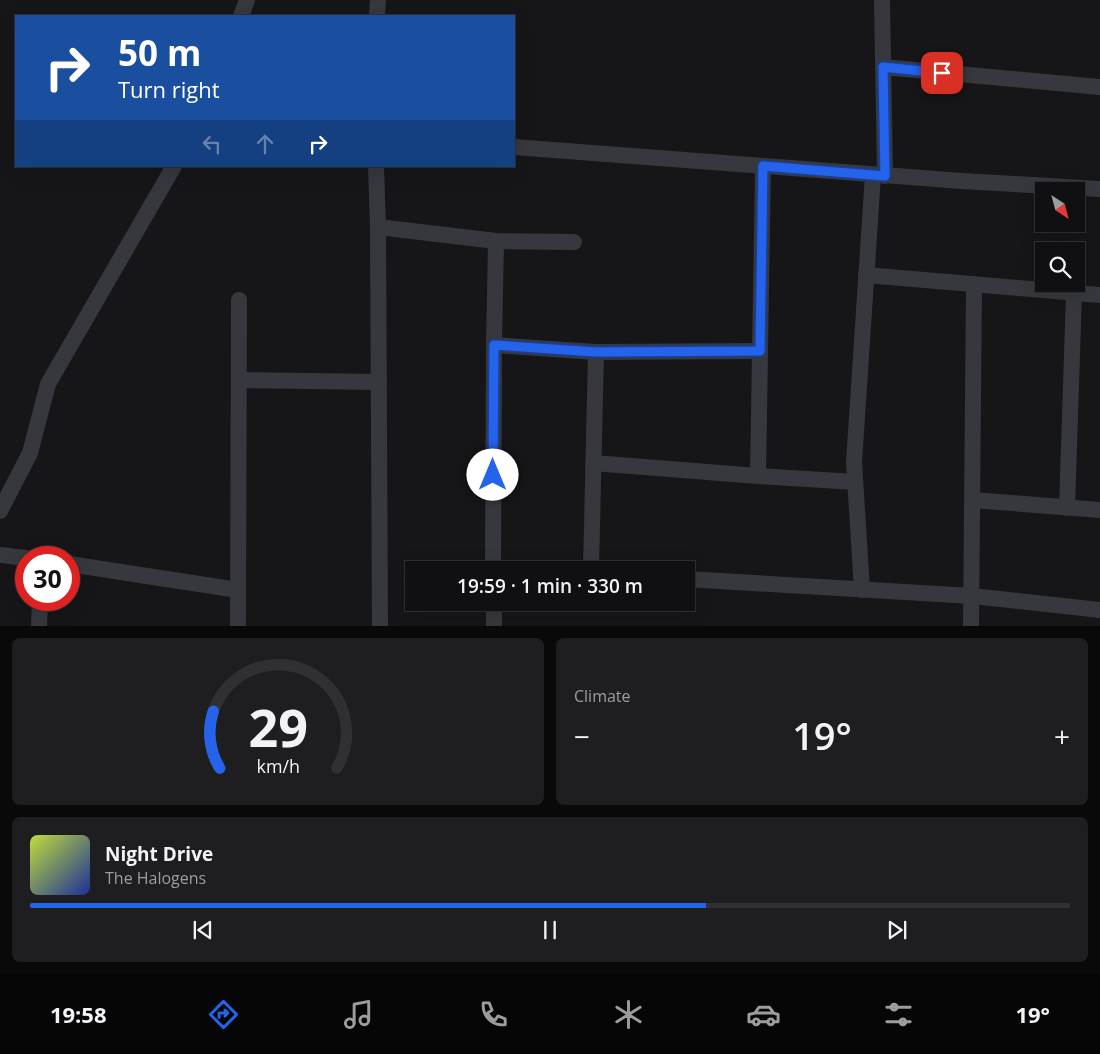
<!DOCTYPE html>
<html lang="en">
<head>
<meta charset="utf-8">
<style>
  :root { --surface:#101012; --page:#1e1e20; --text:#f1f3f6; --muted:#9c9d9f; --line:#303032; --accent:#2563eb }
  body { margin:0; font-family:"Open Sans",sans-serif; background:var(--page); color:var(--text); height:100vh; display:flex; flex-direction:column; font-size:19px; white-space:nowrap }
  * { box-sizing:border-box; margin:0 }
  p { font-size:16px; color:var(--muted) }
  .icon { flex:none; width:28px; height:28px; fill:none; stroke:currentColor; stroke-width:2; stroke-linecap:round; stroke-linejoin:round }
  .map { position:relative; height:626px; overflow:hidden }
  .details { display:flex; flex-direction:column; gap:12px; padding:12px; background:#09090a; flex:1 }
  .details>* { flex:none }
  .hud { position:absolute; left:15px; top:15px; width:500px; height:152px; border-radius:0px; box-shadow:0 5px 20px #0002,0 0 0 1px var(--line); background:#1a4fa0; color:#fff; overflow:hidden }
  .needle { width:32px; rotate:144deg }
  .fabs { position:absolute; left:1035px; top:182px; display:grid; gap:10px }
  .fabs a { display:grid; place-items:center; width:50px; height:50px; border-radius:0px; background:var(--surface); box-shadow:0 5px 20px #0002,0 0 0 1px var(--line); font-size:25px }
  .speed { position:absolute; left:15px; top:546px; display:flex; gap:10px; font-size:25px; font-weight:700; text-align:center }
  .speed>* { display:grid; place-content:center; width:65px; height:65px; border-radius:50%; background:var(--surface); box-shadow:0 5px 20px #0002,0 0 0 1px var(--line); line-height:1 }
  .speed .limit { border:8px solid #d22; background:#fff; color:#111 }
  .pin { position:absolute; display:grid; place-items:center; width:42px; height:42px; color:#fff; margin:-21px; border-radius:10px; box-shadow:0 2px 8px #0006 }
  .me { position:absolute; width:55px; margin:-28px; rotate:0deg; stroke-linejoin:round; filter:drop-shadow(0 0 4px #0008) }
  .turn { display:flex; align-items:center; gap:18px; height:105px; padding:0 20px; font-size:22px }
  .turn .icon { width:65px; height:65px; stroke-width:2.5 }
  .turn b { display:block; font-size:35px; line-height:42px }
  .lanes { display:flex; align-items:center; height:48px; padding:0 20px; background:#0003; justify-content:center; gap:25px; direction:ltr }
  .lanes .off { opacity:.35 }
  .big { font-size:38px; font-weight:600; line-height:1.1 }
  .details .tile { flex:1; display:flex; flex-direction:column; justify-content:center; gap:8px; min-width:0; padding:0 18px; border-radius:8px; background:var(--page) }
  .details .dial { align-items:center; gap:0 }
  .dial svg { height:130px; overflow:visible; fill:none; stroke:var(--line); stroke-width:7; stroke-linecap:round; text-anchor:middle }
  .dial text { fill:var(--text); stroke:none }
  .song { display:flex; align-items:center; gap:15px }
  .cover { width:60px; height:60px; border-radius:8px; background:linear-gradient(135deg,hsl(70 70% 55%),hsl(230 70% 35%)) }
  .played { height:5px; border-radius:2px; background:linear-gradient(90deg,var(--accent) 65%,var(--line) 65%) }
  .keys { display:flex; justify-content:space-around; direction:ltr }
  .heat { display:flex; justify-content:space-between; align-items:center; font-size:28px; direction:ltr }
  .details .tiles { flex:1; display:grid; gap:12px; grid-template-columns:1fr 1fr }
  .tile:last-child { grid-column:span 2 }
  .trip { position:absolute; left:405px; top:561px; width:290px; height:50px; border-radius:0px; background:var(--surface); box-shadow:0 5px 20px #0002,0 0 0 1px var(--line); font-weight:600; line-height:50px; text-align:center }
  .dock { display:flex; height:80px; justify-content:space-around; align-items:center; background:#060607; color:var(--muted) }
  .dock .icon { width:35px; height:35px }
  .dock .active { color:var(--accent) }
  .dock b { font-size:22px; color:var(--text) }
  .map>svg:first-child { display:block }
  .lines { fill:none; stroke-linecap:round; stroke-linejoin:round }
  .street { stroke:#37383d; stroke-width:16 }
  .route-casing { stroke:#184099; stroke-width:12 }
  .route { stroke:#2563eb; stroke-width:9 }
</style>
</head>
<body>
<div class="map">
<svg width="1100" height="627" viewBox="0 0 1100 627">
  <rect width="100%" height="100%" fill="#161618"/>
  <g class="lines">
    <g class="street">
      <path d="M 882,0 L 885,176"/>
      <path d="M 241,16 L 247,0"/>
      <path d="M 377,16 L 378,0"/>
      <path d="M 883,67 L 1100,87"/>
      <path d="M 514,147 L 962,181 L 1100,189"/>
      <path d="M 376,166 L 378,227 L 380,627"/>
      <path d="M 378,227 L 496,241 L 574,242"/>
      <path d="M 866,275 L 1100,295"/>
      <path d="M 494,345 L 596,352 L 760,351"/>
      <path d="M 239,380 L 379,382"/>
      <path d="M 593,463 L 758,476 L 855,482"/>
      <path d="M 758,476 L 763,166"/>
      <path d="M 973,500 L 1100,510"/>
      <path d="M 1067,508 L 1074,293"/>
      <path d="M 0,511 L 30,453 L 48,384 L 174,166"/>
      <path d="M 0,555 L 26,558"/>
      <path d="M 69,564 L 238,590"/>
      <path d="M 493,568 L 494,345 L 496,241"/>
      <path d="M 493,570 L 493,568 L 525,570"/>
      <path d="M 591,570 L 596,352"/>
      <path d="M 686,579 L 972,596 L 1100,610"/>
      <path d="M 862,590 L 854,462 L 873,175"/>
      <path d="M 494,602 L 494,627"/>
      <path d="M 39,627 L 40,600"/>
      <path d="M 238,627 L 239,300"/>
      <path d="M 971,627 L 974,284"/>
    </g>
  </g>
  <g class="lines">
    <defs>
      <path id="route" d="M 493,475 L 494,345 L 596,352 L 760,351 L 763,166 L 885,176 L 883,67 L 942,73"/>
    </defs>
    <use href="#route" class="route-casing"/>
    <use href="#route" class="route"/>
  </g>
</svg>
<div class="fabs">
<a><svg class="needle" viewBox="-14 -14 28 28"><path d="M0-13l5 13h-10z" fill="#e53935"/><path d="M0 13l5-13h-10z" fill="#9c9d9f"/></svg></a>
<a><svg class="icon" aria-label="search" viewBox="0 0 24 24"><circle cx="10" cy="10" r="6"/><path d="M15 15l6 6"/></svg></a>
</div>
<div class="speed"><div class="limit">30</div></div>
<div class="pin" style="left:942px;top:73px;background:#d93025"><svg class="icon" aria-label="arrive" viewBox="0 0 24 24"><path d="M6 21V4h12l-3 4 3 4H6"/></svg></div>
<svg class="me" style="left:493px;top:475px" viewBox="-20 -20 40 40"><circle r="19" fill="#fff"/><path d="M0-13L10 11 0 6-10 11z" fill="#2563eb"/></svg>
<div class="trip">19:59 · 1 min · 330 m</div>
<div class="hud">
<div class="turn"><svg class="icon" aria-label="right" viewBox="0 0 24 24"><path d="M7 20v-9h11M14 6l5 5-5 5"/></svg><div><b>50 m</b>Turn right</div></div>
<div class="lanes"><svg class="icon off" aria-label="left" viewBox="0 0 24 24"><path d="M17 20v-9H6M10 6l-5 5 5 5"/></svg><svg class="icon off" aria-label="ahead" viewBox="0 0 24 24"><path d="M12 20V5M6 11l6-6 6 6"/></svg><svg class="icon" aria-label="right" viewBox="0 0 24 24"><path d="M7 20v-9h11M14 6l5 5-5 5"/></svg></div>
</div>
</div>
<section class="details">
<div class="tiles">
<div class="tile dial"><svg viewBox="0 0 100 80">
<path d="M14 69A42 42 0 1 1 86 69"/>
<path d="M14 69A42 42 0 0 1 10 34" stroke="#2563eb"/>
<text x="50" y="56" font-size="32" font-weight="700">29</text>
<text x="50" y="72" font-size="11">km/h</text>
</svg></div>
<div class="tile"><p>Climate</p>
<div class="heat"><a>−</a><b class="big">19°</b><a>+</a></div>
</div>
<div class="tile">
<div class="song"><i class="cover"></i><div><b>Night Drive</b><p>The Halogens</p></div></div>
<div class="played"></div>
<div class="keys"><svg class="icon" aria-label="previous" viewBox="0 0 24 24"><path d="M18 5L8 12l10 7zM5 5v14"/></svg><svg class="icon" aria-label="pause" viewBox="0 0 24 24"><path d="M8 5v14M16 5v14"/></svg><svg class="icon" aria-label="next" viewBox="0 0 24 24"><path d="M6 5l10 7-10 7zM19 5v14"/></svg></div>
</div>
</div>
</section>
<nav class="dock">
<b>19:58</b>
<svg class="icon active" aria-label="directions" viewBox="0 0 24 24"><path d="M12 3l9 9-9 9-9-9zM9 14v-3h6M13 9l2 2-2 2"/></svg>
<svg class="icon" aria-label="music" viewBox="0 0 24 24"><path d="M9 18V5l10-2v13"/><circle cx="6" cy="18" r="3"/><circle cx="16" cy="16" r="3"/></svg>
<svg class="icon" aria-label="phone" viewBox="0 0 24 24"><path d="M5 4h4l2 5-3 2q2 4 5 5l2-3 5 2v4C11 20 4 13 5 4z"/></svg>
<svg class="icon" aria-label="climate" viewBox="0 0 24 24"><path d="M12 3v18M4 7l16 10M4 17L20 7"/></svg>
<svg class="icon" aria-label="car" viewBox="0 0 24 24"><path d="M5 17H2v-5l4-1 3-4h7l3 4 3 1v5h-3M9 17h6M6 11h13"/><circle cx="7" cy="17" r="2"/><circle cx="17" cy="17" r="2"/></svg>
<svg class="icon" aria-label="filters" viewBox="0 0 24 24"><path d="M4 7h16M4 17h16"/><circle cx="9" cy="7" r="2"/><circle cx="15" cy="17" r="2"/></svg>
<b>19°</b>
</nav>
</body>
</html>
